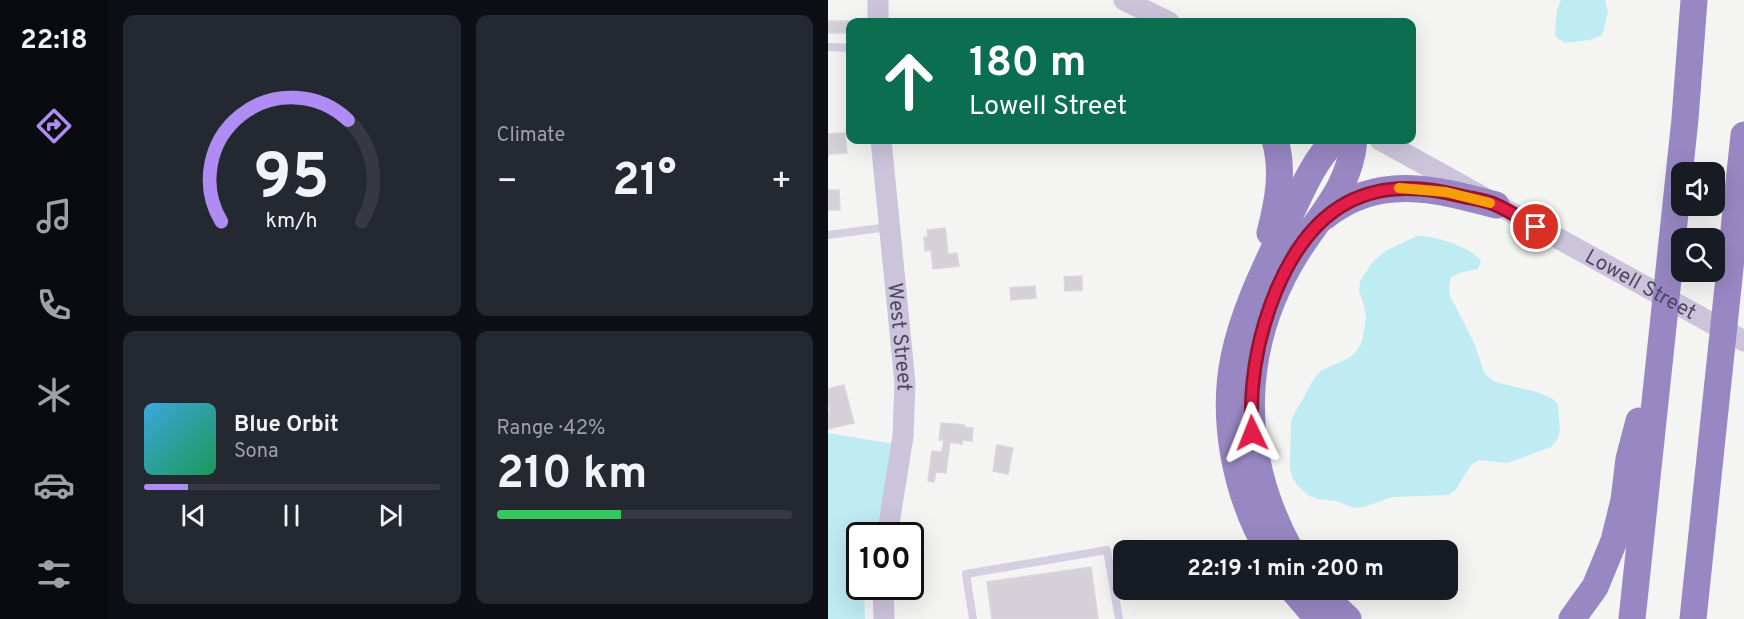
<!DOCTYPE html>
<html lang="en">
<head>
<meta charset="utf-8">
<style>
  :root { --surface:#171b24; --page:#242831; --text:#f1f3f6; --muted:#9ea1a6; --line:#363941; --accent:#ae8cf4 }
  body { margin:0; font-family:Overpass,sans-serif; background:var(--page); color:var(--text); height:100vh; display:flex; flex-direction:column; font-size:22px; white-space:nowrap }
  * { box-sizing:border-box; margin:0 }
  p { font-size:20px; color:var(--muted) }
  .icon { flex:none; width:33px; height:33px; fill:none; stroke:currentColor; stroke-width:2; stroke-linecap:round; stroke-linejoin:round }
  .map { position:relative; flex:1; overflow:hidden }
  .drawer { display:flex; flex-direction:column; gap:15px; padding:15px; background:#0d0f14; width:720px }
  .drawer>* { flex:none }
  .top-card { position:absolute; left:18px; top:18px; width:570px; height:126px; border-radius:12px; box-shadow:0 6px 24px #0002; background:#0b6e4f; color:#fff; overflow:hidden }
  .controls { position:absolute; left:843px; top:162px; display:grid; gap:12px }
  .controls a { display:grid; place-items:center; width:54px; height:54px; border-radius:12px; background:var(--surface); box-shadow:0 6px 24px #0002; font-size:30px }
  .speed { position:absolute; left:18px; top:522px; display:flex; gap:12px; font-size:30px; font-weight:700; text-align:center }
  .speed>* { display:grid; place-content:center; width:78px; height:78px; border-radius:50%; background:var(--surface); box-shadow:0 6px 24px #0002; line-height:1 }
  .speed .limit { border:3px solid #111; border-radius:9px; background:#fff; color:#111 }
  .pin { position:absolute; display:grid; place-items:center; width:51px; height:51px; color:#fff; margin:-26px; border:3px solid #fff; border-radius:50%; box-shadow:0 2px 6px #0007 }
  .me { position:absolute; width:66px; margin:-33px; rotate:358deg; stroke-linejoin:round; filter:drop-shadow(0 0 4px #0008) }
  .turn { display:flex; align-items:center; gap:21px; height:126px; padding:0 24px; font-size:27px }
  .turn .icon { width:78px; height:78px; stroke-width:2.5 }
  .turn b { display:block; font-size:42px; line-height:51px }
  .big { font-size:45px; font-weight:700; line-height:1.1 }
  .drawer .tile { flex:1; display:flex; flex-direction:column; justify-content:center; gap:9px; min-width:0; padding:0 21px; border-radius:12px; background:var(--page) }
  .drawer .dial { align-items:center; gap:0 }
  .dial svg { height:156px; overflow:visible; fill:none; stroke:var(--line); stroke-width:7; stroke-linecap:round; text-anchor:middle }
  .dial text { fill:var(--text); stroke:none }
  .song { display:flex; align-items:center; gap:18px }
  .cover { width:72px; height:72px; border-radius:9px; background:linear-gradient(135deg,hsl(200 70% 55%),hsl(150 70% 35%)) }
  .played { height:6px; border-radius:3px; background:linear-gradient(90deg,var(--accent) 15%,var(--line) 15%) }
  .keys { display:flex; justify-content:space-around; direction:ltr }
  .heat { display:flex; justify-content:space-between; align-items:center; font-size:33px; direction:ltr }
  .charge { height:9px; border-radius:4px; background:linear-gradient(90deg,#34c759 42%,var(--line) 0) }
  .drawer .tiles { flex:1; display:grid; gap:15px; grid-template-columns:repeat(2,1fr) }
  .trip { position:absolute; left:285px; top:540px; width:345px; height:60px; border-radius:12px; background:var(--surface); box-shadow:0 6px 24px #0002; font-weight:700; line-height:60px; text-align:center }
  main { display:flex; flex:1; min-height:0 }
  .dock { display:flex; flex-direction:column; width:108px; justify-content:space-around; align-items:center; background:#090b0e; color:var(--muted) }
  .dock .icon { width:42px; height:42px }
  .dock .active { color:var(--accent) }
  .dock b { font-size:27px; color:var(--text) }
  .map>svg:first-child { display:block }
  .green { fill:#bfebf3 }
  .building { fill:#d5d1d9; stroke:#d9d6dd; stroke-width:1.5 }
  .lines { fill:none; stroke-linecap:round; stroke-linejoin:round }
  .lane { stroke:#d4d0e2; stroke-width:8 }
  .secondary { stroke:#cbc4db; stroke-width:21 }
  .highway { stroke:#9887c3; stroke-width:27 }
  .route-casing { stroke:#92132f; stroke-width:15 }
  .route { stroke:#e11d48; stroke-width:10 }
  .slow { stroke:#f59e0b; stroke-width:10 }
  .labels { text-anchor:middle; stroke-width:4.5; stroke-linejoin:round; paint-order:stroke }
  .street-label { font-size:21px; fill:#4e4861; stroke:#fff }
</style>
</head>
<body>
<main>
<nav class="dock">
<b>22:18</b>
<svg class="icon active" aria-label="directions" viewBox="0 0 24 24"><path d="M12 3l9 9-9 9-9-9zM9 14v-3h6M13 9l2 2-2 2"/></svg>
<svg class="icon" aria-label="music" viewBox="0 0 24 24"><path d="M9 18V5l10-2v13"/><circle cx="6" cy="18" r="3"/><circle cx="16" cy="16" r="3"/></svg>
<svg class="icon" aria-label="phone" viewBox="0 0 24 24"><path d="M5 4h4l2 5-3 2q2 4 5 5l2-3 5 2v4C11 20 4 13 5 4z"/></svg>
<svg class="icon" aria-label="climate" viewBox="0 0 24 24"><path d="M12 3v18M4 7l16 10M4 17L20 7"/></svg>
<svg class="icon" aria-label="car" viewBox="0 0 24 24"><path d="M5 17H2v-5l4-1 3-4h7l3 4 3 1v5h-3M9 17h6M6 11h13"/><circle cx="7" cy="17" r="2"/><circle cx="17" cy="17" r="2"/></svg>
<svg class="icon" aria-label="filters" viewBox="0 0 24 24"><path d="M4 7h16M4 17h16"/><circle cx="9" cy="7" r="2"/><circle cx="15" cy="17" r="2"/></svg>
</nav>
<section class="drawer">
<div class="tiles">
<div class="tile dial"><svg viewBox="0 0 100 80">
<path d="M14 69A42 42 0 1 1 86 69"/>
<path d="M14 69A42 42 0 0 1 79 17" stroke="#ae8cf4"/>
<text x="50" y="56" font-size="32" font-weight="700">95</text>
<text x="50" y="72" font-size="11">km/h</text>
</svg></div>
<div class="tile"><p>Climate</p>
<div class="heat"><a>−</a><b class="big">21°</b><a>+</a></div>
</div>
<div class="tile">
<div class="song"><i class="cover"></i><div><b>Blue Orbit</b><p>Sona</p></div></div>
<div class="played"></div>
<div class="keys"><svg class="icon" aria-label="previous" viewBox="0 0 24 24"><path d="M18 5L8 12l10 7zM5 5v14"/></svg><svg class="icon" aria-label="pause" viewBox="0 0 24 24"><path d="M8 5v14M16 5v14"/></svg><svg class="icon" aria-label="next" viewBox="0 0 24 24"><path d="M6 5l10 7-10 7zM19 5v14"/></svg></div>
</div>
<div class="tile"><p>Range · 42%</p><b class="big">210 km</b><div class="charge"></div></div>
</div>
</section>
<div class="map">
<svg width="916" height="619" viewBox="0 0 916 619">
  <rect width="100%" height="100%" fill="#f4f4f2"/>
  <g class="green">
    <path d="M 733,0 L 777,0 L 780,12 L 774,35 L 762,40 L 737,43 L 727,36 L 729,10 Z"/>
    <path d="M 589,236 C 606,235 643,247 653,261 L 650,269 L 631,273 L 623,277 L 621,286 L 622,296 L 647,345 L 655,370 L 660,377 L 667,382 L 709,392 L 725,399 L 730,405 L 732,431 L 729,440 L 723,447 L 679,463 L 651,460 L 643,465 L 628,489 L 621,495 L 564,497 L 536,507 L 526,508 L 508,501 L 490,499 L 481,496 L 470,486 L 464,477 L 462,468 L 463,420 L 487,377 L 494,370 L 519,359 L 526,354 L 532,346 L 535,337 L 538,318 L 537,309 L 531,291 L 532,281 L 543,264 L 557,251 Z"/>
    <path d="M 0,433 L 66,444 L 50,523 L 43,522 L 41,535 L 32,536 L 32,586 L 36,587 L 37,619 L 0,619 Z"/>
  </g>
  <g class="building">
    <path d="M 0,21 L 27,21 L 27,22 L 22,22 L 22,33 L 0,33 Z"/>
    <path d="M 17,133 L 19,153 L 1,154 L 0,156 L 0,134 Z"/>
    <path d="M 0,190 L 11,190 L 12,210 L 0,210 Z"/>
    <path d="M 117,228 L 120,254 L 129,253 L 131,266 L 105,269 L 103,250 L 97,251 L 96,237 L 100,237 L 99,230 Z"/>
    <path d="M 254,276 L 254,290 L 237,291 L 236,277 Z"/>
    <path d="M 207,286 L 208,298 L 183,300 L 182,288 Z"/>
    <path d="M 16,385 L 26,423 L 0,429 L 0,412 L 2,412 L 0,403 L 0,389 Z"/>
    <path d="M 113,423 L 136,425 L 136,427 L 145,428 L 144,441 L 134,440 L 134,444 L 122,442 L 118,473 L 108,472 L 106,482 L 100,481 L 104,451 L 114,452 L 116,440 L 111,440 Z"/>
    <path d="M 169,445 L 185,448 L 180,474 L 165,471 Z"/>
    <path d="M 263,567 L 270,619 L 164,619 L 159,582 Z"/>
  </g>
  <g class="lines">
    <g class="lane">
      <path d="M 0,47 L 22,48"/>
      <path d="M 0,235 L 60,227"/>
      <path d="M 145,619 L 138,574 L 279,550 L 291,619"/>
    </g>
    <g class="secondary">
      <path d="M 50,0 L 50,22"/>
      <path d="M 296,0 L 341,22"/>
      <path id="s1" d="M 53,140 L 77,383 L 75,436 L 59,536"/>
      <path id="s2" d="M 552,140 L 916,341"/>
      <path d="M 55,586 L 56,619"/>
    </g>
    <g class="highway">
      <path d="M 496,217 C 550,173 608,189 668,205"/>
      <path d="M 442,233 C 450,202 456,171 447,140"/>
      <path d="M 440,550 C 408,494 393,421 406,357 C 416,310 437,268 457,226 C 471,197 484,162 507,140"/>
      <path d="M 462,550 C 409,452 410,347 469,252 C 493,214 522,187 526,140"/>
      <path d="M 465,590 L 490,619"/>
      <path d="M 490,590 L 520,619"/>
      <path d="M 744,619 L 767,587 L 786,541 L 796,500 L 801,459 L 811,421"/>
      <path d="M 804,619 L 857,119 L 866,0"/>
      <path d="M 865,619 L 916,135"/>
    </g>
  </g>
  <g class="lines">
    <defs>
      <path id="route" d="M 424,433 C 421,383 429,337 448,291 C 484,205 542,172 633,196 C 645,199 658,200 668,205 C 682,211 695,220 708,227"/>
    </defs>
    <use href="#route" class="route-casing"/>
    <use href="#route" class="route"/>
    <path class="slow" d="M 571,188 L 618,192 L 662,203"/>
  </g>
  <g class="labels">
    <g class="street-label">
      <text dy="7" stroke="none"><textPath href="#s2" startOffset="298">Lowell Street</textPath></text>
      <text dy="7" stroke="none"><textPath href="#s1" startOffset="198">West Street</textPath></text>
    </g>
  </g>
</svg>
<div class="controls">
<a><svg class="icon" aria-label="sound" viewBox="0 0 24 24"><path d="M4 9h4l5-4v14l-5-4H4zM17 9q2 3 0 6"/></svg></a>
<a><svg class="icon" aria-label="search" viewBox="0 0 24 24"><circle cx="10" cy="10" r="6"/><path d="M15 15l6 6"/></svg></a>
</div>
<div class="speed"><div class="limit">100</div></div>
<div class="pin" style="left:708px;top:227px;background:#d93025"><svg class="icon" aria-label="arrive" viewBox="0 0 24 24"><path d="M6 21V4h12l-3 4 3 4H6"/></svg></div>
<svg class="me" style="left:424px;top:433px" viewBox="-20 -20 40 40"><path d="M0-17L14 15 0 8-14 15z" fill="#e11d48" stroke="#fff" stroke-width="4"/></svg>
<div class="trip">22:19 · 1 min · 200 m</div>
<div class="top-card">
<div class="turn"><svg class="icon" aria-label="ahead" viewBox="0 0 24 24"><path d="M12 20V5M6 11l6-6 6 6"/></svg><div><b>180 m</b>Lowell Street</div></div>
</div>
</div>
</main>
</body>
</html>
